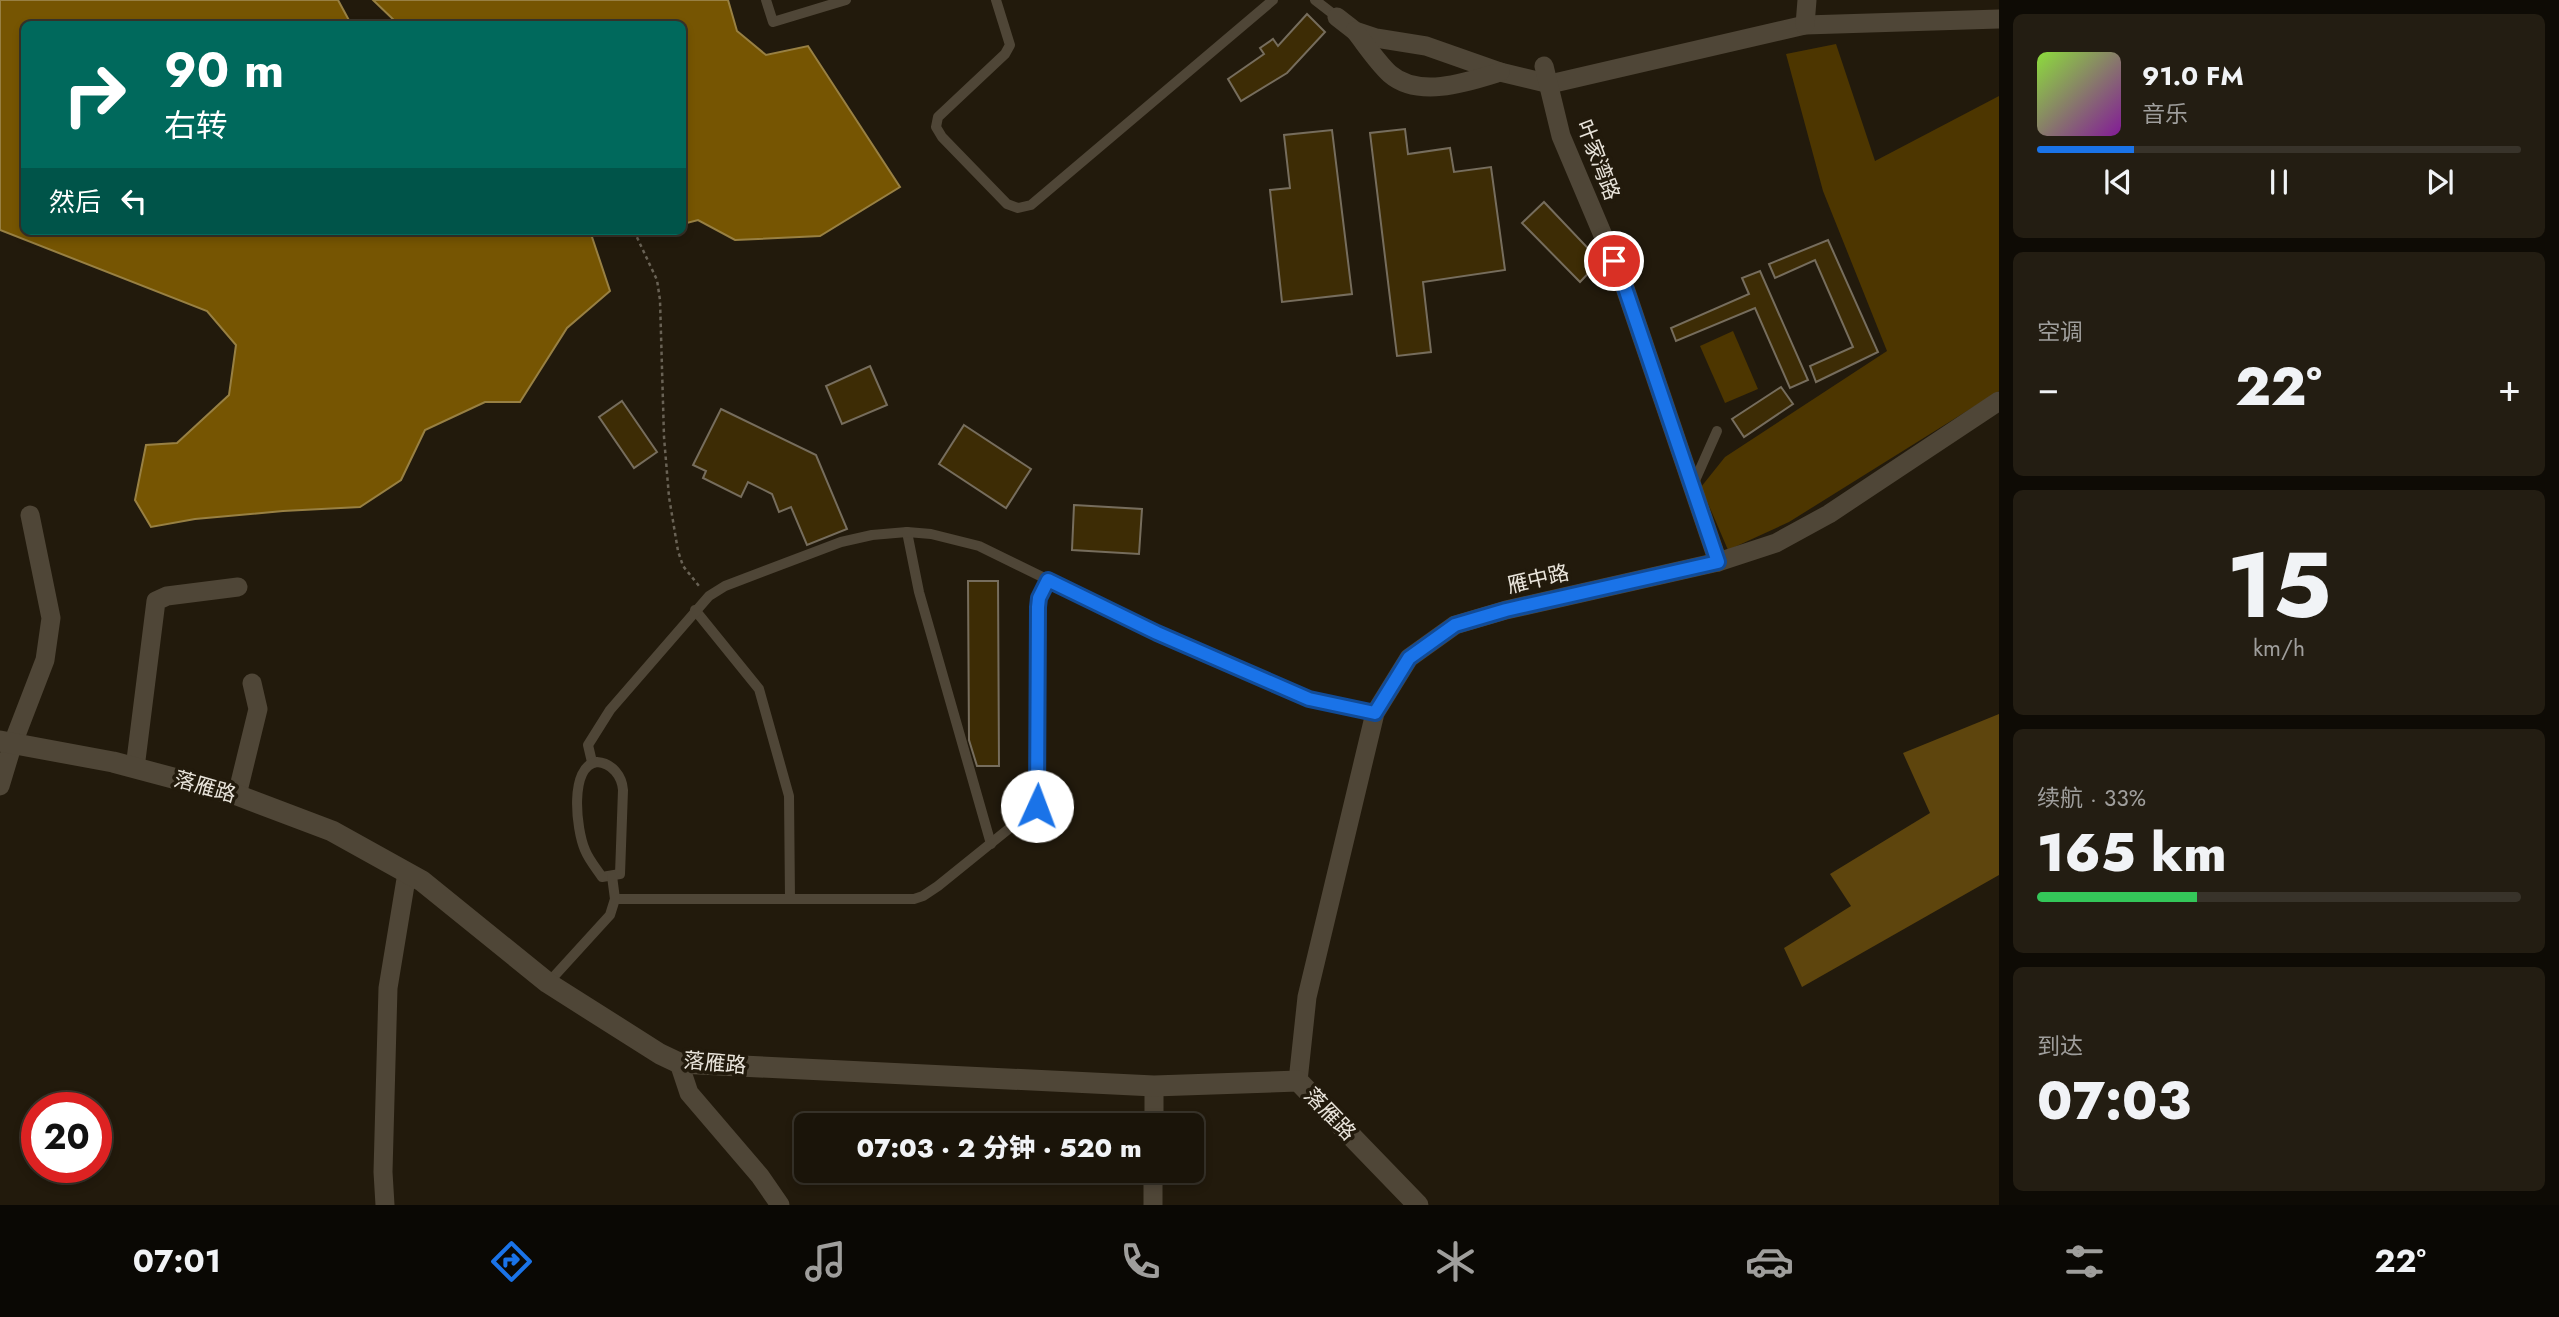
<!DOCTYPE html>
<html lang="zh">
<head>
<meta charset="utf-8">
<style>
  :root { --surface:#1a1409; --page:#231d12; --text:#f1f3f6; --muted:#9f9e9c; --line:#38332a; --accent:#1a73e8 }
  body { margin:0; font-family:Jost,"Noto Sans SC",sans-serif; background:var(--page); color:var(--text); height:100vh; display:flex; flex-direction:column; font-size:26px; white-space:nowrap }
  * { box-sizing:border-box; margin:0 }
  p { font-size:23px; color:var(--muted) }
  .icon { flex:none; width:38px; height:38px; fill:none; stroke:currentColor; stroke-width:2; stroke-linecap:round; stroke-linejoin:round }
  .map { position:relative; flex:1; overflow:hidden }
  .details { display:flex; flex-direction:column; gap:14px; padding:14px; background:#0e0b05; width:560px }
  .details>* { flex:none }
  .hud { position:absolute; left:21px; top:21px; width:665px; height:214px; border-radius:10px; box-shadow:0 4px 10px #0003,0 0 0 2px var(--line); background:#00695c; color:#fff; overflow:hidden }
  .speed { position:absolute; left:21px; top:1092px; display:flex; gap:14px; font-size:35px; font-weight:700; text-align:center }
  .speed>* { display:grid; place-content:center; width:91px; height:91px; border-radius:50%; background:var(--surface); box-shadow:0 4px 10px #0003,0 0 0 2px var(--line); line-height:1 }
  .speed .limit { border:10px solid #d22; background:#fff; color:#111 }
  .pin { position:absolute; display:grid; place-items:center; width:60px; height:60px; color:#fff; margin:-30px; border:4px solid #fff; border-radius:50%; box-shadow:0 2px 7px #0007 }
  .me { position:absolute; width:77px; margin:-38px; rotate:2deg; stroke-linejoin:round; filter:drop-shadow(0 0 5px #0008) }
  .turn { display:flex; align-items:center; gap:24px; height:147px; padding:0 28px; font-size:32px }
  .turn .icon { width:91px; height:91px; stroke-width:2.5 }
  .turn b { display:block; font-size:49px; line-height:60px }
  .then { display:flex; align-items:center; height:66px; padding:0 28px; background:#0003; gap:14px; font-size:26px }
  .big { font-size:52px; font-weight:800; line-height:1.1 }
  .details .widget { flex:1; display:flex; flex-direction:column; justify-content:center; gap:10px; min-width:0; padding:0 24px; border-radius:10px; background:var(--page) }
  .details .dial { align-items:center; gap:0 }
  .dial b { font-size:91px; line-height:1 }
  .song { display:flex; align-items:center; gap:21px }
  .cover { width:84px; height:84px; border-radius:10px; background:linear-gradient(135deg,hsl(90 70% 55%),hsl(290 70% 35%)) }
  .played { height:7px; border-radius:4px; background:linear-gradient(90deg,var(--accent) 20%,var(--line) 20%) }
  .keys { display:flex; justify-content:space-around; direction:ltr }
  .heat { display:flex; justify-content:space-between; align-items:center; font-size:38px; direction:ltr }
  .charge { height:10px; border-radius:5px; background:linear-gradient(90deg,#34c759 33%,var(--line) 0) }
  .trip { position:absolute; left:794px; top:1113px; width:410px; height:70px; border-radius:10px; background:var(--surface); box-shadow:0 4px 10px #0003,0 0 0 2px var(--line); font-weight:800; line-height:70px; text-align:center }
  .tab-bar { display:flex; height:112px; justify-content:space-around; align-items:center; background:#0a0804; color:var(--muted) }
  .tab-bar .icon { width:49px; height:49px }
  .tab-bar .current { color:var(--accent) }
  .tab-bar b { font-size:32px; color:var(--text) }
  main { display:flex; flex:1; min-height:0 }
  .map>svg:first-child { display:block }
  .green { fill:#4d3600 }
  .forest { fill:#5e450d }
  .water { fill:#765502; stroke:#988043; stroke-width:2 }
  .building { fill:#3d2c05; stroke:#766d5d; stroke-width:2 }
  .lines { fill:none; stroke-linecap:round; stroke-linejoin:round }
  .path { stroke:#696255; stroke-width:2.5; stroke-dasharray:3.5 3.5; stroke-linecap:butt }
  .service { stroke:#4f4637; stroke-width:10 }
  .minor { stroke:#4f4637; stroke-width:19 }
  .tertiary { stroke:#4f4637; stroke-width:21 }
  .route-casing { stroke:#114b97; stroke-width:18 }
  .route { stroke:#1a73e8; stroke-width:12 }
  .labels { text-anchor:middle; stroke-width:7; stroke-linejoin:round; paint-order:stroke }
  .street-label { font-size:21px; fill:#e9e4db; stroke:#221a0c }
</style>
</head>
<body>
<main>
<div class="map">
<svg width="1999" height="1205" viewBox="0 0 1999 1205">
  <rect width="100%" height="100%" fill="#221a0c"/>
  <g class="green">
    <path d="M 1836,44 L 1875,161 L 1999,96 L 1999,391 L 1789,522 L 1728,550 L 1701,487 L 1725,457 L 1887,351 L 1823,191 L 1786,54 Z"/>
    <path d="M 1733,331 L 1758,389 L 1725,403 L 1700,346 Z"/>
  </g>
  <path class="forest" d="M 1999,714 L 1999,875 L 1802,987 L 1784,948 L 1851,906 L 1830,874 L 1930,813 L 1903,753 Z"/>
  <g class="water">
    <path d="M 0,0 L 338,0 L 351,24 L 24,24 L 24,231 L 590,231 L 610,291 L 567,328 L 520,402 L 485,402 L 425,430 L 401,480 L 360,507 L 283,511 L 195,519 L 151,527 L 135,500 L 146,445 L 177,443 L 229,395 L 236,345 L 207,311 L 0,230 Z"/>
    <path d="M 373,0 L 728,0 L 737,31 L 766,55 L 808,46 L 900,187 L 820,236 L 735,240 L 698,220 L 683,224 L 682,24 L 398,24 Z"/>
  </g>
  <g class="building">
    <path d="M 1307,14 L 1325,32 L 1287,73 L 1241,101 L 1228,79 L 1264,54 L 1260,48 L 1273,39 L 1278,46 Z"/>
    <path d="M 1405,129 L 1408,154 L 1450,148 L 1454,172 L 1491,167 L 1505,270 L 1423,282 L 1431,352 L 1397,356 L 1370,133 Z"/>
    <path d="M 1332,130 L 1352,294 L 1282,302 L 1270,190 L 1290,188 L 1284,135 Z"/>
    <path d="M 1544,202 L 1600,261 L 1580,282 L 1522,223 Z"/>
    <path d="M 1828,240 L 1878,352 L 1816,382 L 1810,366 L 1853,347 L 1815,260 L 1775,278 L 1769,264 Z"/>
    <path d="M 1760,271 L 1808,380 L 1790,388 L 1755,308 L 1676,341 L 1671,328 L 1749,294 L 1742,278 Z"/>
    <path d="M 870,366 L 887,405 L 842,424 L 826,386 Z"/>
    <path d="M 1781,387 L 1793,404 L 1744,437 L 1732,419 Z"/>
    <path d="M 622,401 L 657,452 L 634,468 L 599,417 Z"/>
    <path d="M 721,409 L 816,455 L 847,529 L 807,545 L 791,507 L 779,512 L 772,494 L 748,482 L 741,497 L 703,478 L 706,471 L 693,465 Z"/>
    <path d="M 964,425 L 1031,469 L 1006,508 L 939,464 Z"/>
    <path d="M 1074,505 L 1142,509 L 1139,554 L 1072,550 Z"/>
    <path d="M 968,581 L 998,581 L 999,766 L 977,766 L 969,740 Z"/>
  </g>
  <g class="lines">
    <path class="path" d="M 634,231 L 657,280 L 660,300 L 664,437 L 669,497 L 678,551 L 683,566 L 699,586"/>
    <g class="service">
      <path d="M 766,0 L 773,22 L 846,0"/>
      <path d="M 996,0 L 1010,45 L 1005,54 L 938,117 L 936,127 L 942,137 L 1007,204 L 1018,208 L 1031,205 L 1273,0"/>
      <path d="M 1315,0 L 1337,17"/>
      <path d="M 1693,485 L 1717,431"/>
      <path d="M 907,532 L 919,592 L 991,844"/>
      <path d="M 695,610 L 759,689 L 789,796 L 790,899"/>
      <path d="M 592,762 L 588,745 L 610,710 L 709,596 L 725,586 L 841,542 L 872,535 L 907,532 L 931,534 L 979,546 L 1157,633 L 1309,699 L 1375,713"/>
      <path d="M 597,762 C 612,763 622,776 623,790 L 620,874 L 602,877 C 596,868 589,860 585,850 C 576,829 569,766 597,762 Z"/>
      <path d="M 615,899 L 914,899 L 923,896 L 938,886 L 1037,806 L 1038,607 L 1039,598 L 1048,580"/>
      <path d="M 548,983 L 610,915 L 615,899 L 612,876"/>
    </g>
    <g class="minor">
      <path d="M 1337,17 L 1355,31 L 1376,38 L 1426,46 L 1500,72 L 1550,84 L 1805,25 L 1999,19"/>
      <path d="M 1805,25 L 1807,0"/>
      <path d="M 1355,31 C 1366,45 1377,62 1390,74 C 1419,99 1468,82 1500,72"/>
      <path d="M 1544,66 L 1561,136 L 1624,285 L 1718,562"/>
      <path d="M 135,768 L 156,601 L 167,596 L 238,587"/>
      <path d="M 0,786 L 13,743 L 45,660 L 51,618 L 30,515"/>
      <path d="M 237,795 L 258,709 L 252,683"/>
      <path d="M 679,1063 L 689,1093 L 760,1176 L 780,1205"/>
      <path d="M 1298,1081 L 1307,997 L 1375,713 L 1409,658 L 1455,625 L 1506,610 L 1718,562 L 1776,543 L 1829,514 L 1999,401"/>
      <path d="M 1154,1125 L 1154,1086"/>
      <path d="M 385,1205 L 383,1172 L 388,988 L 407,873"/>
      <path d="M 1153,1205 L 1153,1171"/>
    </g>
    <path class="tertiary" d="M 0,741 L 113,762 L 237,795 L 332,831 L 422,881 L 548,983 L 660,1054 L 679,1063 L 1154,1086 L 1298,1081 L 1418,1205"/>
  </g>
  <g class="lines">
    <defs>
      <path id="route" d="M 1037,806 L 1038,607 L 1039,598 L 1048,580 L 1157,633 L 1309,699 L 1375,713 L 1409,658 L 1455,625 L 1506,610 L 1718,562 L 1624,285 L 1614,261"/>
    </defs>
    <use href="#route" class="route-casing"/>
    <use href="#route" class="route"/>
  </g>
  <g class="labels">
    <g class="street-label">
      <text transform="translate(1598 160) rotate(69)" y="7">叶家湾路</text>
      <text transform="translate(1538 579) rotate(-13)" y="7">雁中路</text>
      <text transform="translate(205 787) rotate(16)" y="7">落雁路</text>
      <text transform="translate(715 1063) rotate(5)" y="7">落雁路</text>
      <text transform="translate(1330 1114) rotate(46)" y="7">落雁路</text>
    </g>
  </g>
</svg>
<div class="speed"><div class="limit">20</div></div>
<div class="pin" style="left:1614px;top:261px;background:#d93025"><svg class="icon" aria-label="arrive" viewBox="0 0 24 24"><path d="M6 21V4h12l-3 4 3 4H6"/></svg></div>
<svg class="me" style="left:1037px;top:806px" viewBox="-20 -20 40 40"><circle r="19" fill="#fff"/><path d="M0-13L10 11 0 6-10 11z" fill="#1a73e8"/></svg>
<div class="trip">07:03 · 2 分钟 · 520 m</div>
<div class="hud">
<div class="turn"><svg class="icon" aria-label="right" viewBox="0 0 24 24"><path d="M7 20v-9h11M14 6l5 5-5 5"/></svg><div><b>90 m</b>右转</div></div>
<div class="then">然后<svg class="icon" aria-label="left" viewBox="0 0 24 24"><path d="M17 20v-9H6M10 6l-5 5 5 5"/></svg></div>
</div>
</div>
<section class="details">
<div class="widget">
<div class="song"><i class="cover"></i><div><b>91.0 FM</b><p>音乐</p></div></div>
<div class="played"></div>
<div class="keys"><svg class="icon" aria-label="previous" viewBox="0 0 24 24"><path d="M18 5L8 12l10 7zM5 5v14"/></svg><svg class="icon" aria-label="pause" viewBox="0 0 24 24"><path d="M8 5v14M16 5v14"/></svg><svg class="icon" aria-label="next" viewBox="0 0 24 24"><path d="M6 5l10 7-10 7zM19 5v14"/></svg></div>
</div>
<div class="widget"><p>空调</p>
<div class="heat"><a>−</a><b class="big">22°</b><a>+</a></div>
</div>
<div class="widget dial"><b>15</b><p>km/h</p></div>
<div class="widget"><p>续航 · 33%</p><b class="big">165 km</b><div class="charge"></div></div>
<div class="widget"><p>到达</p><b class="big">07:03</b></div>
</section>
</main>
<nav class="tab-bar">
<b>07:01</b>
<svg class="icon current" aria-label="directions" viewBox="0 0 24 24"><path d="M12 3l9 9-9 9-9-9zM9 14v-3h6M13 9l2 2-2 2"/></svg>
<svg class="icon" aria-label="music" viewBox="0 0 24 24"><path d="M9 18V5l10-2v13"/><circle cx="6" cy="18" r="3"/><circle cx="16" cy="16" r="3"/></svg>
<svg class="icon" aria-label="phone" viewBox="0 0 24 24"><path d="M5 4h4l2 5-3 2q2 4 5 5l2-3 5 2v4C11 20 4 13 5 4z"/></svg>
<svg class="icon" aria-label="climate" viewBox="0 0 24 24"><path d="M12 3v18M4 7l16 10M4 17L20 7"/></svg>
<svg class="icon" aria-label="car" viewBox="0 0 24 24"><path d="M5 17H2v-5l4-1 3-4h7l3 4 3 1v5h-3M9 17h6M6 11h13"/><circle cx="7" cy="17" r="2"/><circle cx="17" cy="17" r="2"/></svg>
<svg class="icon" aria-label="filters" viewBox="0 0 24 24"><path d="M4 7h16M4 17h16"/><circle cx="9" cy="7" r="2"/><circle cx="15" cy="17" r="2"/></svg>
<b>22°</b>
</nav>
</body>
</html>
